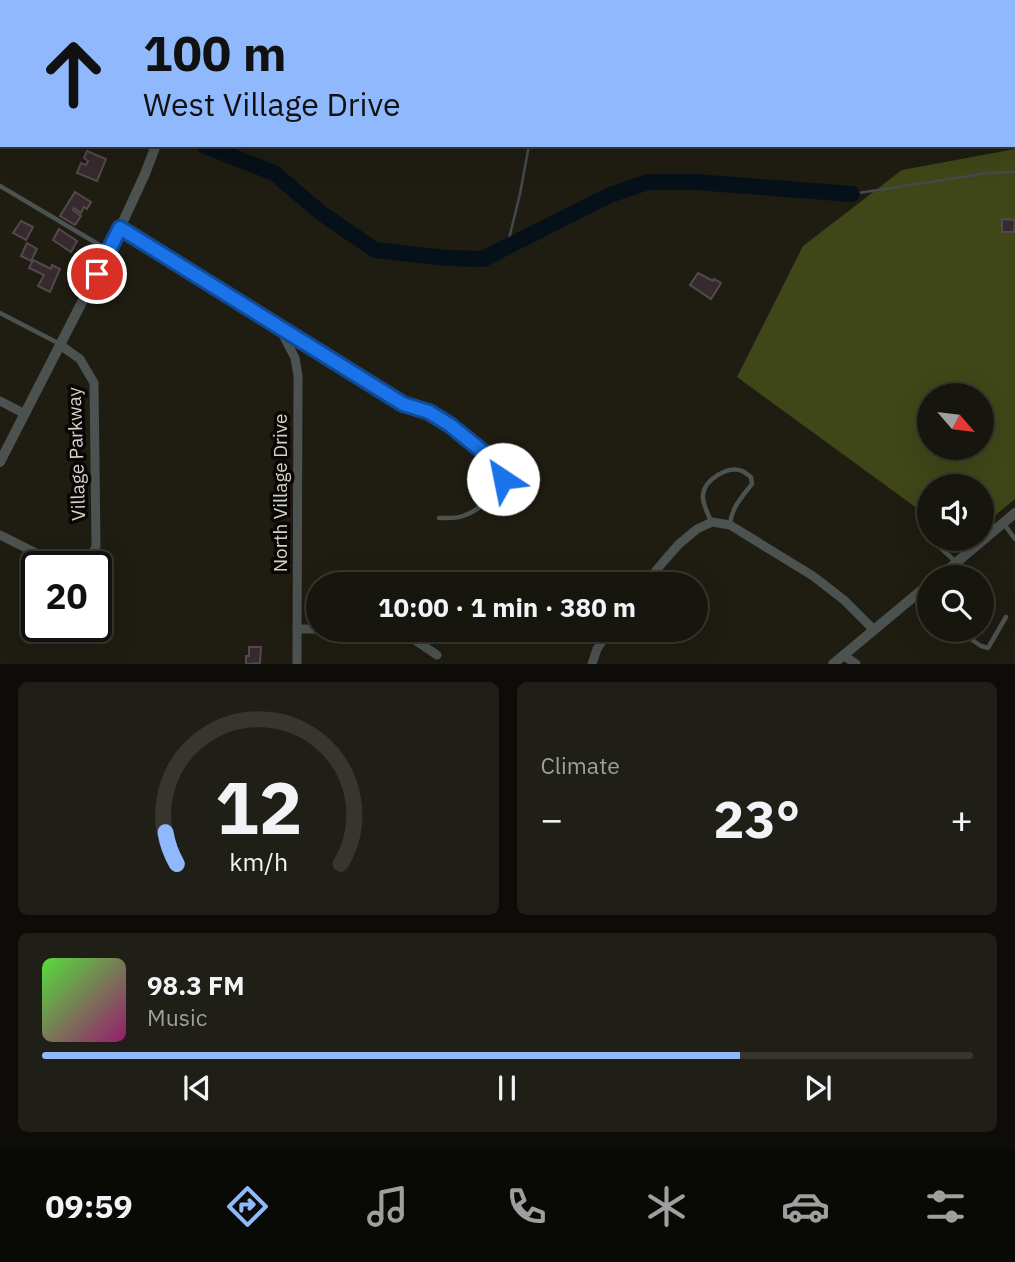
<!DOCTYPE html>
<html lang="en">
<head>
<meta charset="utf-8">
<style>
  :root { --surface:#17160e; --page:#201f17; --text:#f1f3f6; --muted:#9e9f9e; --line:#36352e; --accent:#90b8fd }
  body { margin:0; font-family:"IBM Plex Sans",sans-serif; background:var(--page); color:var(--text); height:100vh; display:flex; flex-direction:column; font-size:26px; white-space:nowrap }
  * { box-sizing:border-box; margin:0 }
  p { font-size:23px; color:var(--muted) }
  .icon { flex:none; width:38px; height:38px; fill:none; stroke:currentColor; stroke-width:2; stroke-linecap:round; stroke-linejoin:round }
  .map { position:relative; height:664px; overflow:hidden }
  .panel { display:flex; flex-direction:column; gap:18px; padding:18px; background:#0d0c08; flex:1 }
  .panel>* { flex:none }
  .banner { position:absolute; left:0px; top:0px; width:1015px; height:147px; box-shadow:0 7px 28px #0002,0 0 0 2px var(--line); background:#90b8fd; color:#111; overflow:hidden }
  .needle { width:46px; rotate:118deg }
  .controls { position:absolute; left:917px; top:383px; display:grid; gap:14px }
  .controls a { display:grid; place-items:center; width:77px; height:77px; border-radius:50%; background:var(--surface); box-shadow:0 7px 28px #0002,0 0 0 2px var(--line); font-size:35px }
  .speed { position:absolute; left:21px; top:551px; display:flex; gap:14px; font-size:35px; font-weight:700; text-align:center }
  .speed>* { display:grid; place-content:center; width:91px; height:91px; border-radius:50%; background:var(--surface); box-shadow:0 7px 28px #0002,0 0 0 2px var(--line); line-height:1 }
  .speed .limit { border:4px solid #111; border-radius:10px; background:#fff; color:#111 }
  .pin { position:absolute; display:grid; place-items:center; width:60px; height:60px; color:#fff; margin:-30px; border:4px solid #fff; border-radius:50%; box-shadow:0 2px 7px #0007 }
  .me { position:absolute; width:77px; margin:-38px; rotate:326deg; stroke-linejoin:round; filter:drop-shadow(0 0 5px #0008) }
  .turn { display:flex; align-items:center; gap:24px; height:147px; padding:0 28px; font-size:32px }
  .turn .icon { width:91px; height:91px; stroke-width:2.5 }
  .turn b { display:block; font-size:49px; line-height:60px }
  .big { font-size:52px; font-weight:700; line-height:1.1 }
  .panel .tile { flex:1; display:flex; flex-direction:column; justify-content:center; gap:10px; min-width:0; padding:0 24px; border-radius:10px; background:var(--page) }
  .panel .dial { align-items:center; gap:0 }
  .dial svg { height:182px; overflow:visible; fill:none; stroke:var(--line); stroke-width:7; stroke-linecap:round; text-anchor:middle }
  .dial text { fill:var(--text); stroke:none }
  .song { display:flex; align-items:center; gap:21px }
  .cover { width:84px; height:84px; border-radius:10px; background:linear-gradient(135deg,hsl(110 70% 55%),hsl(320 70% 35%)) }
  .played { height:7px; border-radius:4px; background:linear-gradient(90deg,var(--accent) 75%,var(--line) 75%) }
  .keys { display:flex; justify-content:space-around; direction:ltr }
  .heat { display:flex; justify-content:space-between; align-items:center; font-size:38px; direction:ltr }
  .panel .tiles { flex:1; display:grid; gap:18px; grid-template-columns:1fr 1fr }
  .tile:last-child { grid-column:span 2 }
  .trip { position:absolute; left:306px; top:572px; width:402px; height:70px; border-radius:35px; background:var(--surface); box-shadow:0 7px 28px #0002,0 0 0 2px var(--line); font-weight:700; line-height:70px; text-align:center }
  .menu { display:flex; height:112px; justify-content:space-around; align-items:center; background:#090906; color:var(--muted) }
  .menu .icon { width:49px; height:49px }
  .menu .active { color:var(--accent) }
  .menu b { font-size:32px; color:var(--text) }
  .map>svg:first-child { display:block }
  .green { fill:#3f4718; fill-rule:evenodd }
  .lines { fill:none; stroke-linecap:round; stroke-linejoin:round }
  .stream { stroke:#424a4d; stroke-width:2.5 }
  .river { stroke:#051018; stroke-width:16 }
  .building { fill:#372a2f; stroke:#55484c; stroke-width:2 }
  .service { stroke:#4b524f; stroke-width:4.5 }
  .minor { stroke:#4b524f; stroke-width:9 }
  .tertiary { stroke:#4b524f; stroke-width:10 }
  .route-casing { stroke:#114b97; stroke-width:18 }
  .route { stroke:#1a73e8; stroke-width:12 }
  .labels { text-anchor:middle; stroke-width:7; stroke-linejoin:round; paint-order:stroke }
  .street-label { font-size:19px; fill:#d2d1ca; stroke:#080704 }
</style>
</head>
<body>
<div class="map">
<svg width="1015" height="664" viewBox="0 0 1015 664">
  <rect width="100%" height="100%" fill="#1f1d12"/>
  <path class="green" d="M 1015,149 L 1015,499 L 982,526 L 982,486 L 929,486 L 929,517 L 737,377 L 803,246 L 902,170 ZM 929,396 L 982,396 L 982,448 L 929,448 Z"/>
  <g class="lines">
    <g class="stream">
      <path d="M 553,2 L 553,0"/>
      <path d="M 852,194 L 988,173 L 1015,172"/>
      <path d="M 507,247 L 520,194 L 529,145"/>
    </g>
    <g class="river">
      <path d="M 0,83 L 2,83"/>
      <path d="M 203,145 L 274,173 L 321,213 L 375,250 L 446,258 L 483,259 L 610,195 L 648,182 L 695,182 L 852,194"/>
    </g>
  </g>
  <g class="building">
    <path d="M 87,151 L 106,159 L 97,181 L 77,173 L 81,163 L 86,165 L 88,161 L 84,158 Z"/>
    <path d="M 75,192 L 91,202 L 87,209 L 84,207 L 81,213 L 74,208 L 73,210 L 81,216 L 75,225 L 60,216 Z"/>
    <path d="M 1002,219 L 1015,220 L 1014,232 L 1002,232 Z"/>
    <path d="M 21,221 L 33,227 L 26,240 L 13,233 Z"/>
    <path d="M 59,229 L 77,241 L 71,252 L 53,240 Z"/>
    <path d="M 27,243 L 37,249 L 31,261 L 21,256 Z"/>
    <path d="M 33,260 L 51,269 L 52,265 L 60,269 L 50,292 L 38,286 L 44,275 L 29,268 Z"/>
    <path d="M 698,273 L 713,281 L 714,279 L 721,283 L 711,299 L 690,285 Z"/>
    <path d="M 249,647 L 261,647 L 260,663 L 246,664 L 246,656 L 249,656 Z"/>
  </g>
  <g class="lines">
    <g class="service">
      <path d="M 364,0 L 373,2"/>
      <path d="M 952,0 L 955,2"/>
      <path d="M 975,0 L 976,2"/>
      <path d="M 0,186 L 108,250"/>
      <path d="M 0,313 L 60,344"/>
      <path d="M 404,404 L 429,412 L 450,425 L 482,451 L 504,465 L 506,471 C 500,491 483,509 463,516 C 455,519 447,518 439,518"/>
      <path d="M 711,521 C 708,514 702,503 703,495 C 704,480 728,465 742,471 C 745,472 748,475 751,477 L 752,484 C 742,497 731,508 730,525"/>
      <path d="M 1004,524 L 1015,539"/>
      <path d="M 931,539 L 956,562"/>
      <path d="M 918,595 L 929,607"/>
      <path d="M 958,630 L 981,646 L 988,648 L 1006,617"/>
    </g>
    <g class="minor">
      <path d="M 27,0 L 27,2"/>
      <path d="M 777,0 L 785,2"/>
      <path d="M 837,2 L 844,0"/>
      <path d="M 1013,22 L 1015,21"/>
      <path d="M 120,228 L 403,404"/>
      <path d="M 279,327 L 295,358 L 298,376 L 297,664"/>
      <path d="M 60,345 L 80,359 L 94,383 L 96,546 L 90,560 L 79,567"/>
      <path d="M 0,401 L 25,414"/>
      <path d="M 0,535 L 62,566 L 72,567"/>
      <path d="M 645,584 L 664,561 L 679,544 L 697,529 L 712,522 L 730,525 L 813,576 L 844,600 L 874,630"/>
      <path d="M 297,629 L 318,629"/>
      <path d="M 389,630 L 409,636 L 437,655"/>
      <path d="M 843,655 L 856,664"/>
      <path d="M 592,664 L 597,649 L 610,630"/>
    </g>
    <g class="tertiary">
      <path d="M 201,2 L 202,0"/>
      <path d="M 0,462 L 120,228 L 145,174 L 156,145"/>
      <path d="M 938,578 L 1015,513"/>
      <path d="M 833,664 L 929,584"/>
    </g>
  </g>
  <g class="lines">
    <defs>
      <path id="route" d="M 97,274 L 120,228 L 382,391 L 403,404 L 429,412 L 450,425 L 482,451 L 504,464 L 506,471 L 503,479"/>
    </defs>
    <use href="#route" class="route-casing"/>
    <use href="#route" class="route"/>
  </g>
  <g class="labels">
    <g class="street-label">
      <text transform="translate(76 454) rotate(-92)" y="7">Village Parkway</text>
      <text transform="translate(280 493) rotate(-90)" y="7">North Village Drive</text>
    </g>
  </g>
</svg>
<div class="controls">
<a><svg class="needle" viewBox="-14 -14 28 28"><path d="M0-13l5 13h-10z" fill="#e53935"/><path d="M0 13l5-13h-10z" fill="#9e9f9e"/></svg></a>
<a><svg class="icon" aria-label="sound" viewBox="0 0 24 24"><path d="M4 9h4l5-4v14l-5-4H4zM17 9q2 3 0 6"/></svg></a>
<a><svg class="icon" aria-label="search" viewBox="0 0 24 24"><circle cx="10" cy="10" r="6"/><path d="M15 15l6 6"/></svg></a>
</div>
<div class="speed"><div class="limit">20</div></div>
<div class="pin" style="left:97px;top:274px;background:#d93025"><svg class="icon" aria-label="arrive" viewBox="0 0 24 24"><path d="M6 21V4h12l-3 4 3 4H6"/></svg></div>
<svg class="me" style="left:503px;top:479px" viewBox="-20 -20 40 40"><circle r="19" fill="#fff"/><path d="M0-13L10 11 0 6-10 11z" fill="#1a73e8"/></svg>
<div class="trip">10:00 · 1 min · 380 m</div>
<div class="banner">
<div class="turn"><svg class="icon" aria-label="ahead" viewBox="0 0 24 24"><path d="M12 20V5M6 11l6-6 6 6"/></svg><div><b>100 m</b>West Village Drive</div></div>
</div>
</div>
<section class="panel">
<div class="tiles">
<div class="tile dial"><svg viewBox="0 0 100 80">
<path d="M14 69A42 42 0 1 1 86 69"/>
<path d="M14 69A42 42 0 0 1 9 55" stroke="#90b8fd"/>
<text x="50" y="56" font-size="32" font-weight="700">12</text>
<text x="50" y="72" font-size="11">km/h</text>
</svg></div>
<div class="tile"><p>Climate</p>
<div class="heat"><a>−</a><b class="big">23°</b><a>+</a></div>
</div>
<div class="tile">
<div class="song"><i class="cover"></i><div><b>98.3 FM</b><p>Music</p></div></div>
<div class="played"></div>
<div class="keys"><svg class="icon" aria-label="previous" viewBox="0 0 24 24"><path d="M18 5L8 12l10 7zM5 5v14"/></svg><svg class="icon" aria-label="pause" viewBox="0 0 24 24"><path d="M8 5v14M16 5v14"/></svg><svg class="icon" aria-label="next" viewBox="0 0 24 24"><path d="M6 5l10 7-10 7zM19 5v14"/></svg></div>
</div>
</div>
</section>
<nav class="menu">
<b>09:59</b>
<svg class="icon active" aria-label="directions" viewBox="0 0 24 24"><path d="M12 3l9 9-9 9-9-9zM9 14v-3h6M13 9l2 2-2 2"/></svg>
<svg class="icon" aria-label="music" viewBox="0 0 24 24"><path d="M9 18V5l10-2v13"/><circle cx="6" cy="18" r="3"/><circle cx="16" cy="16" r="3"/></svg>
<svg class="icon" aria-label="phone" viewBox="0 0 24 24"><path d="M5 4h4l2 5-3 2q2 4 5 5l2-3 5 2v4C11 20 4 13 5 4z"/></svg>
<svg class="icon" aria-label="climate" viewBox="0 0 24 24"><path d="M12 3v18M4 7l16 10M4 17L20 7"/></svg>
<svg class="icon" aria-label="car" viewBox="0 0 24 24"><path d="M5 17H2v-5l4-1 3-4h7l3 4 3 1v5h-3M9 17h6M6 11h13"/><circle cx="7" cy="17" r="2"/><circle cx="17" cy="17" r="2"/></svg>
<svg class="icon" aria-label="filters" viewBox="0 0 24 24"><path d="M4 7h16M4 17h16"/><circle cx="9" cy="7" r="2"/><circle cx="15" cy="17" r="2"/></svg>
</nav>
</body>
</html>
